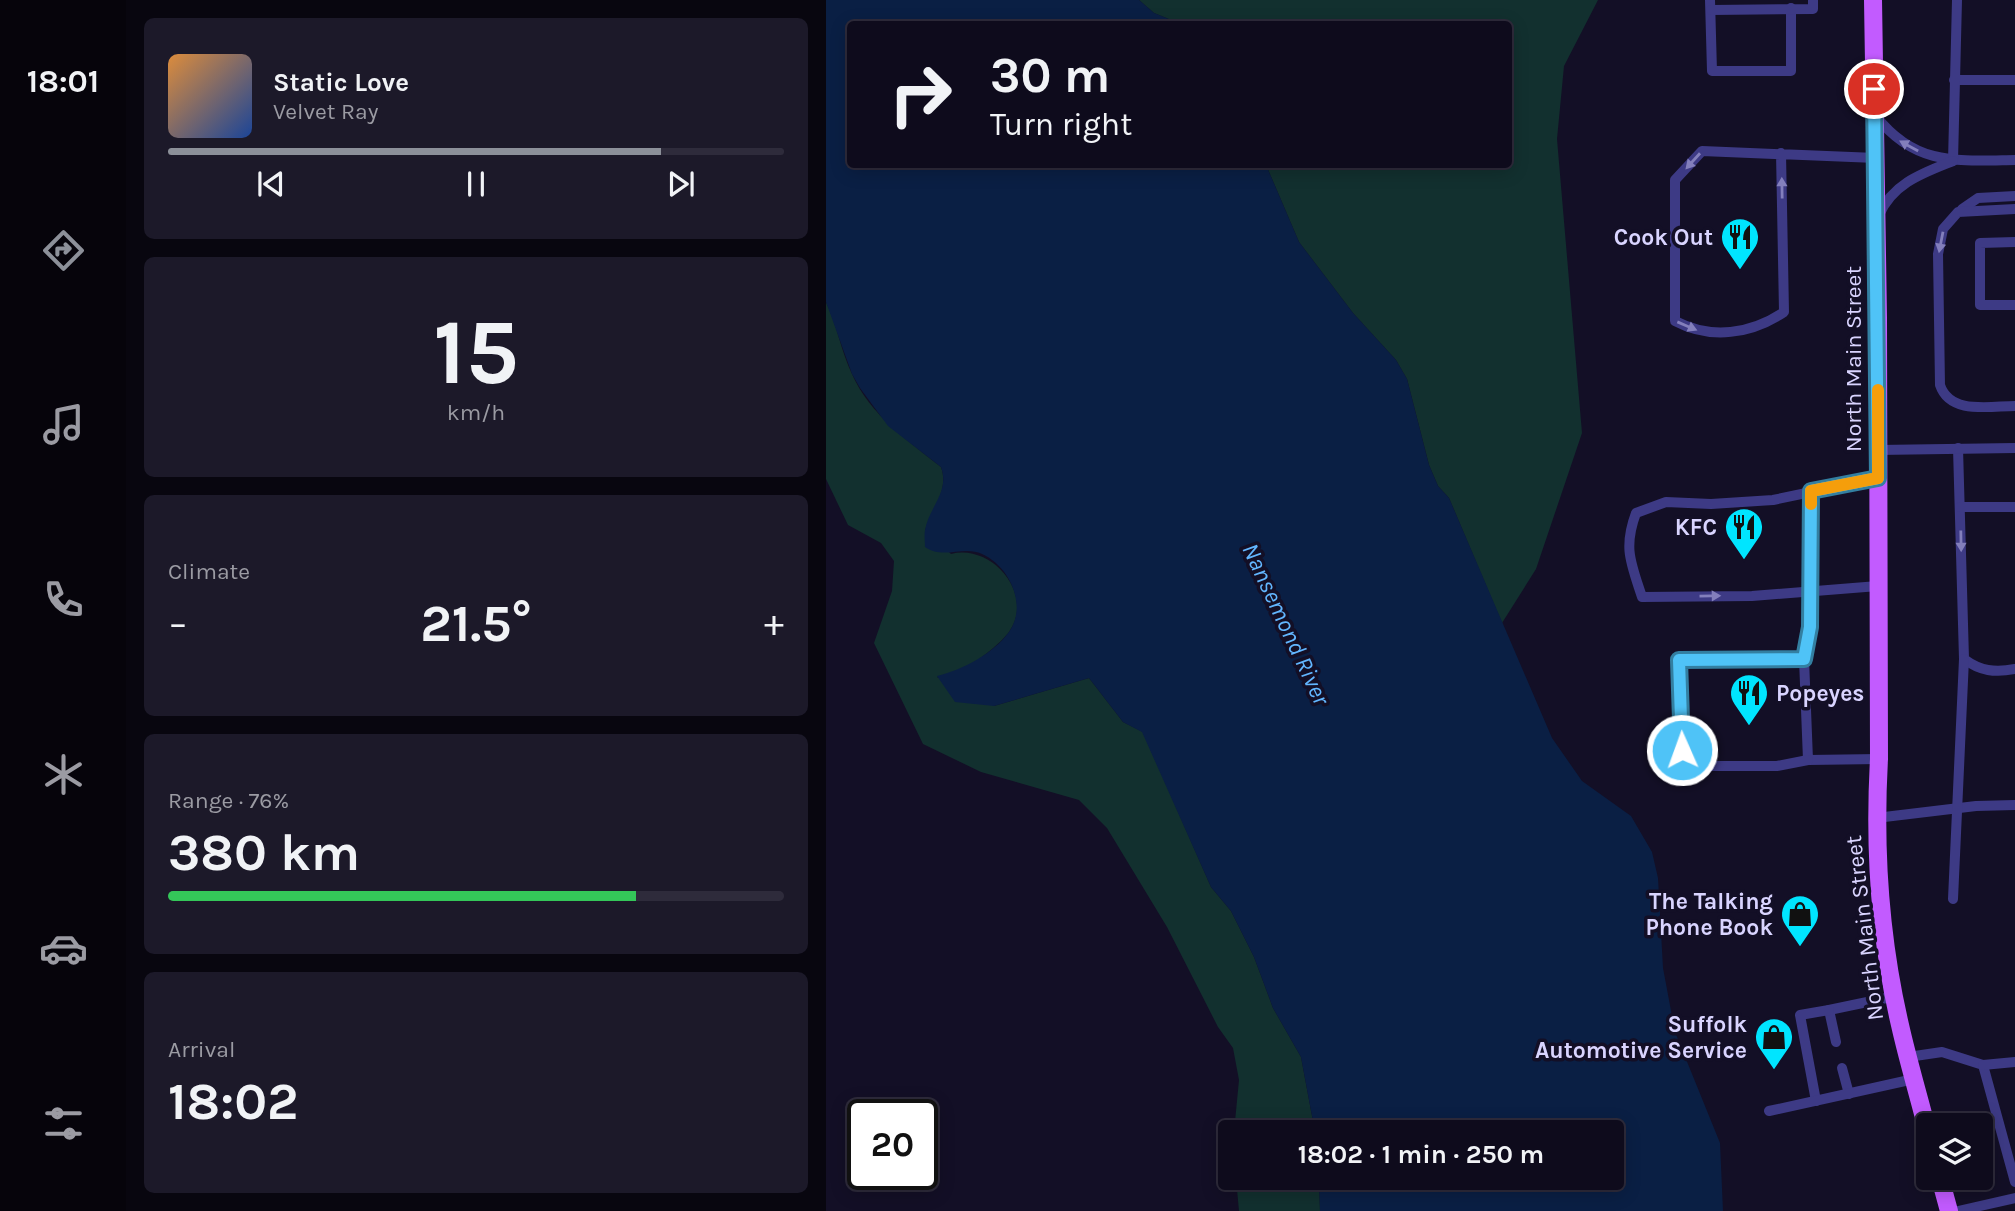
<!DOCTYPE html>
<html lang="en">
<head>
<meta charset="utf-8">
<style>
  :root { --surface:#0e0b1c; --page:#1c1929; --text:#f1f3f6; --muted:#9b9ba3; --line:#2e2b3b; --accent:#8c9099 }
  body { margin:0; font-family:Karla,sans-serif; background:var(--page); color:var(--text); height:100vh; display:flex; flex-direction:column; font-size:26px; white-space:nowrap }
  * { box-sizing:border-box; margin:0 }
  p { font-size:23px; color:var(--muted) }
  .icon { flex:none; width:38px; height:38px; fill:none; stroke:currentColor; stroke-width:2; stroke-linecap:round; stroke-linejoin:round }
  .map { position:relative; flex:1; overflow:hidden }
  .sheet { display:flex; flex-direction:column; gap:18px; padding:18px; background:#08060f; width:700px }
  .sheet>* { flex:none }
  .hud { position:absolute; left:21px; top:21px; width:665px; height:147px; border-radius:7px; box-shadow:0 4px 18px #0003,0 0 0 2px var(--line); background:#0e0b1c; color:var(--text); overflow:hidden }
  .tools { position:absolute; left:1090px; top:1113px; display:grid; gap:14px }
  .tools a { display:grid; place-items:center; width:77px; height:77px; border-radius:7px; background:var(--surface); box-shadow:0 4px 18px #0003,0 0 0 2px var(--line); font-size:35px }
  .speed { position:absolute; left:21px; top:1099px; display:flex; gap:14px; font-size:35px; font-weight:700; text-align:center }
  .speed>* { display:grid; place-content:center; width:91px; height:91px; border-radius:50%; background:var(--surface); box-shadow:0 4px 18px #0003,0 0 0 2px var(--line); line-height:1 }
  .speed .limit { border:4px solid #111; border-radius:10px; background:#fff; color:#111 }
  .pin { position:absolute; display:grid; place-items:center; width:60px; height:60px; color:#fff; margin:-30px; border:4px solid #fff; border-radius:50%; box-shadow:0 2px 7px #0007 }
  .me { position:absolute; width:77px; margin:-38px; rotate:358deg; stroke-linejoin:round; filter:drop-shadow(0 0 5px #0008) }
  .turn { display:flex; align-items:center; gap:24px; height:147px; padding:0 28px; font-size:32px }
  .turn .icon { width:91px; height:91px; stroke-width:2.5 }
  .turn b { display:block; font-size:49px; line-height:60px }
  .big { font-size:52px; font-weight:700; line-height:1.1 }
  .sheet .tile { flex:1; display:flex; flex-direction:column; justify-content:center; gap:10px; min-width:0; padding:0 24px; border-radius:10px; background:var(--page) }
  .sheet .dial { align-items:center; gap:0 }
  .dial b { font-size:91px; line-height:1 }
  .song { display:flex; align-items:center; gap:21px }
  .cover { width:84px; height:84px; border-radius:10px; background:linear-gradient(135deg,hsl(30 70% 55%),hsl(220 70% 35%)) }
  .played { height:7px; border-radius:4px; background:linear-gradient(90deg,var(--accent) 80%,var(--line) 80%) }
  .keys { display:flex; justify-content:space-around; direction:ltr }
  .heat { display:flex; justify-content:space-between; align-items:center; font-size:38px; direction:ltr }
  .charge { height:10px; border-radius:5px; background:linear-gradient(90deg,#34c759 76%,var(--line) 0) }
  .trip { position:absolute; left:392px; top:1120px; width:406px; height:70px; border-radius:7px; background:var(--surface); box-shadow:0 4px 18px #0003,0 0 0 2px var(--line); font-weight:700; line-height:70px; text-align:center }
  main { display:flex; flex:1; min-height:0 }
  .tabs { display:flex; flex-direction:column; width:126px; justify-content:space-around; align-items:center; background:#06040b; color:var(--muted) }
  .tabs .icon { width:49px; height:49px }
  .tabs .selected { color:var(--accent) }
  .tabs b { font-size:32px; color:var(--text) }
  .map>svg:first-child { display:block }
  .green { fill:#12302f }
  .water { fill:#0a1f44 }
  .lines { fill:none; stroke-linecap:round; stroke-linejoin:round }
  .lane { stroke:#3d3a85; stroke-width:10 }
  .primary { stroke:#c25bff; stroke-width:18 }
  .oneway { fill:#837fbc }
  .route-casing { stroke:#337fa1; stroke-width:18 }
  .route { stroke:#4fc3f7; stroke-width:12 }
  .slow { stroke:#f59e0b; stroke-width:12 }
  .labels { text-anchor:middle; stroke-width:7; stroke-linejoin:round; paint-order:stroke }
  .poi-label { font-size:23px; font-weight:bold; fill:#d9d4ff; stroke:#130f26; text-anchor:end }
  .street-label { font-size:23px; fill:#d9d4ff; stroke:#130f26 }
  .water-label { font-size:24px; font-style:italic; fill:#62b6ff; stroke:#130f26 }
</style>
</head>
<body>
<main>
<nav class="tabs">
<b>18:01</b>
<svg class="icon selected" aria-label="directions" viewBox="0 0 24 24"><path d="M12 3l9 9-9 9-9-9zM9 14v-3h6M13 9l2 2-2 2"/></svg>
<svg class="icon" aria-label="music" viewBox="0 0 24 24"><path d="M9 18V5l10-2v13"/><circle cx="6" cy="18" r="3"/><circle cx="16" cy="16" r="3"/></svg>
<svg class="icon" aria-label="phone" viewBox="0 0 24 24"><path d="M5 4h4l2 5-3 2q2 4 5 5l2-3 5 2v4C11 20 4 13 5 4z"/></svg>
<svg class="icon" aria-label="climate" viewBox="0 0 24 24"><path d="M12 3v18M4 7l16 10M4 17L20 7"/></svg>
<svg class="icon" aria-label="car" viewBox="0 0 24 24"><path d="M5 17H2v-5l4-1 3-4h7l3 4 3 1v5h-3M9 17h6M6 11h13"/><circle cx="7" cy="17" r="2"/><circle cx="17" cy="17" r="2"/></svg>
<svg class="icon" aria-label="filters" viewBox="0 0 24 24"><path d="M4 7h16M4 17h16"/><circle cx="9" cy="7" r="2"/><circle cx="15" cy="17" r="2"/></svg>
</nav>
<section class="sheet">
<div class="tile">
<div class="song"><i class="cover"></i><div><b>Static Love</b><p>Velvet Ray</p></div></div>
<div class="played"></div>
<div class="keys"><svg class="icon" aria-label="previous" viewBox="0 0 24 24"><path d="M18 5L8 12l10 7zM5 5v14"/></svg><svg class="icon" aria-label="pause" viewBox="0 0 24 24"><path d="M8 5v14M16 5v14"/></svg><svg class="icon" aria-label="next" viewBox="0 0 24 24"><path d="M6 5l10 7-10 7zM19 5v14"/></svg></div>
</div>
<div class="tile dial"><b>15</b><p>km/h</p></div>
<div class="tile"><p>Climate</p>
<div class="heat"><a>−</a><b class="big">21.5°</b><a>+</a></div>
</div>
<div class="tile"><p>Range · 76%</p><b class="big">380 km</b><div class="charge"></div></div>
<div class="tile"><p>Arrival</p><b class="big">18:02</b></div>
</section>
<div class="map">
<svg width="1189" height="1211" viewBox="0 0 1189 1211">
  <rect width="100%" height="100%" fill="#130f26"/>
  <g class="green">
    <path d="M 313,0 L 772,0 L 738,66 L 731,139 L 756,433 L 710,569 L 676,623 L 623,498 L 612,486 L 603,465 L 581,379 L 570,360 L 527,313 L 473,242 L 440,165 L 682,164 L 682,24 L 355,24 L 328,13 Z"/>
    <path d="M 0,302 C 11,325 15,351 26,374 C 44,415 81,440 115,467 C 123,488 108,510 99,530 L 125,554 C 165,543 210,594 183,632 C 174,644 154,659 142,667 C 133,673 120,673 111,677 L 168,706 L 263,678 L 297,722 L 317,732 L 385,887 L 405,911 L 428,957 L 447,1008 L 475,1057 L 489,1132 L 408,1132 L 413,1080 L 407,1048 L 392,1027 L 341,927 L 281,828 L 253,800 L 155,772 L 97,744 L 48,643 L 66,591 L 68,561 L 55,543 L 22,525 L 0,479 Z"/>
    <path d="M 410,1178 L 493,1178 L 494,1211 L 413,1211 Z"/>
  </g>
  <path class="water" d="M 0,0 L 313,0 L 328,13 L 355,24 L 24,24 L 24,164 L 440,165 L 473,242 L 527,313 L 570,360 L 581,379 L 603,465 L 612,486 L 623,498 L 726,738 L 756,781 L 805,816 L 826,852 L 832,878 L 837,968 L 849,1032 L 894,1143 L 897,1211 L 494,1211 L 493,1178 L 786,1178 L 786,1132 L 489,1132 L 475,1057 L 447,1008 L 428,957 L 405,911 L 385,887 L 316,732 L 297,722 L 263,678 L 168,706 L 129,702 L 111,676 C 136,670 167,654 183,632 C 202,605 183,566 156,554 C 137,545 118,560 99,547 C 99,542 98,535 99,530 C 103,507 124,492 115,467 L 62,426 L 34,388 L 26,374 L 0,302 Z"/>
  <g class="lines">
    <g class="lane">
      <path d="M 884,0 L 886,71 L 965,71 L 965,8"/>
      <path d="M 885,10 L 987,9 L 987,0"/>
      <path d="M 1128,80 L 1189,80"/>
      <path d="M 1050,116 C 1089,166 1131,161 1189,160"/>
      <path d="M 955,153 L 958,312 C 925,334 885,340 849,321 L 849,180 L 876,151 L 1050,158"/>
      <path d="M 1127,161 L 1131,0"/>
      <path d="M 1136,209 L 1152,198 L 1189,196"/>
      <path d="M 1189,209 L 1132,212 L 1117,229 L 1112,254 L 1114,385 C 1124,415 1164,406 1189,406"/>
      <path d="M 1053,215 C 1067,183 1097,173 1127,161"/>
      <path d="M 1189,242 L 1154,243 L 1154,305 L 1189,305"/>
      <path d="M 1132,448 L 1138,659 C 1154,671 1169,673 1189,669"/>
      <path d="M 1052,450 L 1189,448"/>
      <path d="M 1052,478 L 947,500 L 885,504 L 840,502 L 810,513 C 797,548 805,563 816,597 L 926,596 L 1052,586"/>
      <path d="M 985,491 L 984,627 L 978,659 L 982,760 L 1053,759"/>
      <path d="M 1134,507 L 1189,507"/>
      <path d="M 978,659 L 853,660 L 856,750 L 879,766 L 951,766 L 982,760"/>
      <path d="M 1050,818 L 1150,806 L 1189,805"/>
      <path d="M 1127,899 L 1138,659"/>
      <path d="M 1010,1042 L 1003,1010 L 1070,996"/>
      <path d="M 1082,1057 L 1116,1052 L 1157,1065 L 1189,1182"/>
      <path d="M 1157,1065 L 1189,1062"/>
      <path d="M 1016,1068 L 1023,1094"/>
      <path d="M 990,1101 L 974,1015 L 1003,1010"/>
      <path d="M 943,1111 L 1088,1079"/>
      <path d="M 1132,1211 L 1189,1198"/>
    </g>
    <g class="primary">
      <path d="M 1047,0 L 1052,318 L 1053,759 C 1048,847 1054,939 1074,1025 C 1082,1061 1093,1097 1102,1133"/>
      <path d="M 1114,1178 L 1123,1211"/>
    </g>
  </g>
  <defs><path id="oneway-solid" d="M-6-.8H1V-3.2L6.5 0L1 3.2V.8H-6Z" transform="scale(1.75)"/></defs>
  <g class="oneway">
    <use href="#oneway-solid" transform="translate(1083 146) rotate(-151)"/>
    <use href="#oneway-solid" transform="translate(867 161) rotate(132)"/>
    <use href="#oneway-solid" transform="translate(956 188) rotate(-91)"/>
    <use href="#oneway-solid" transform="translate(1115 242) rotate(101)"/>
    <use href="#oneway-solid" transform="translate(861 326) rotate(23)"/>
    <use href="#oneway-solid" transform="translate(1135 541) rotate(89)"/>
    <use href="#oneway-solid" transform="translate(884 596) rotate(-1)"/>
  </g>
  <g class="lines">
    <defs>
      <path id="route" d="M 856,750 L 853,660 L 978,659 L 984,627 L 985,491 L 1052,478 L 1048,89"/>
    </defs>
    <use href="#route" class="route-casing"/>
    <use href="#route" class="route"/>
    <path class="slow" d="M 985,504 L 985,491 L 1052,478 L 1052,390"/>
  </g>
  <defs>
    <symbol id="restaurant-pin" viewBox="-11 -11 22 30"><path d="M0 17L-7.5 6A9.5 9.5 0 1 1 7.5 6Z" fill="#00e5ff" stroke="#130f26"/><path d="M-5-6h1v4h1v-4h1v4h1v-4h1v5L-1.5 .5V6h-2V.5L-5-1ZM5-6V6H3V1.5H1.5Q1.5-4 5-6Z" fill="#111"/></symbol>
    <symbol id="shop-pin" viewBox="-11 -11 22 30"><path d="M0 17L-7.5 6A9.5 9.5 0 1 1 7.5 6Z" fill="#00e5ff" stroke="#130f26"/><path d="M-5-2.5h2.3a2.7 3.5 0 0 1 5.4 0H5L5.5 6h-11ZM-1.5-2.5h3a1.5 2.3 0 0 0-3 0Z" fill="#111"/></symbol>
  </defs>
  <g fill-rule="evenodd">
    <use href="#restaurant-pin" x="892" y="215" width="44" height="60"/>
    <use href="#restaurant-pin" x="896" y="505" width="44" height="60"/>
    <use href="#restaurant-pin" x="901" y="671" width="44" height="60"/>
    <use href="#shop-pin" x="952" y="892" width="44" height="60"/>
    <use href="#shop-pin" x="926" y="1015" width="44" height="60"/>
  </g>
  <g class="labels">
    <g class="poi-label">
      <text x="887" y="245">Cook Out</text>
      <text x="891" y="535">KFC</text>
      <text x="950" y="701" text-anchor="start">Popeyes</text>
      <text x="947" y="909">The Talking<tspan x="947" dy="26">Phone Book</tspan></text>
      <text x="921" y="1032">Suffolk<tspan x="921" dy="26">Automotive Service</tspan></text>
    </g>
    <g class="street-label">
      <text transform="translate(1027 359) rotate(-90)" y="8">North Main Street</text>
      <text transform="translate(1038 928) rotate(-97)" y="8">North Main Street</text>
    </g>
    <g class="water-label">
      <text transform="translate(460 624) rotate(65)" y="8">Nansemond River</text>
    </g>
  </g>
</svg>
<div class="tools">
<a><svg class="icon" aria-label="layers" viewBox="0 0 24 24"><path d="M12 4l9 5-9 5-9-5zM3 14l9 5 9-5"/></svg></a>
</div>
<div class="speed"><div class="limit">20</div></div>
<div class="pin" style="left:1048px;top:89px;background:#d93025"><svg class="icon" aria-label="arrive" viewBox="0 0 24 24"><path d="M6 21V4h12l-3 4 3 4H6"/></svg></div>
<svg class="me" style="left:856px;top:750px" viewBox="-20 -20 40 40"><circle r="17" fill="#4fc3f7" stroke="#fff" stroke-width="3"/><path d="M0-11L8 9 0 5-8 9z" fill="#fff"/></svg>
<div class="trip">18:02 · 1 min · 250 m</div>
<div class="hud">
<div class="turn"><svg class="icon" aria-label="right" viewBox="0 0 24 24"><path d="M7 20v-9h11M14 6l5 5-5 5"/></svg><div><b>30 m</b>Turn right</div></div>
</div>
</div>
</main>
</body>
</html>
